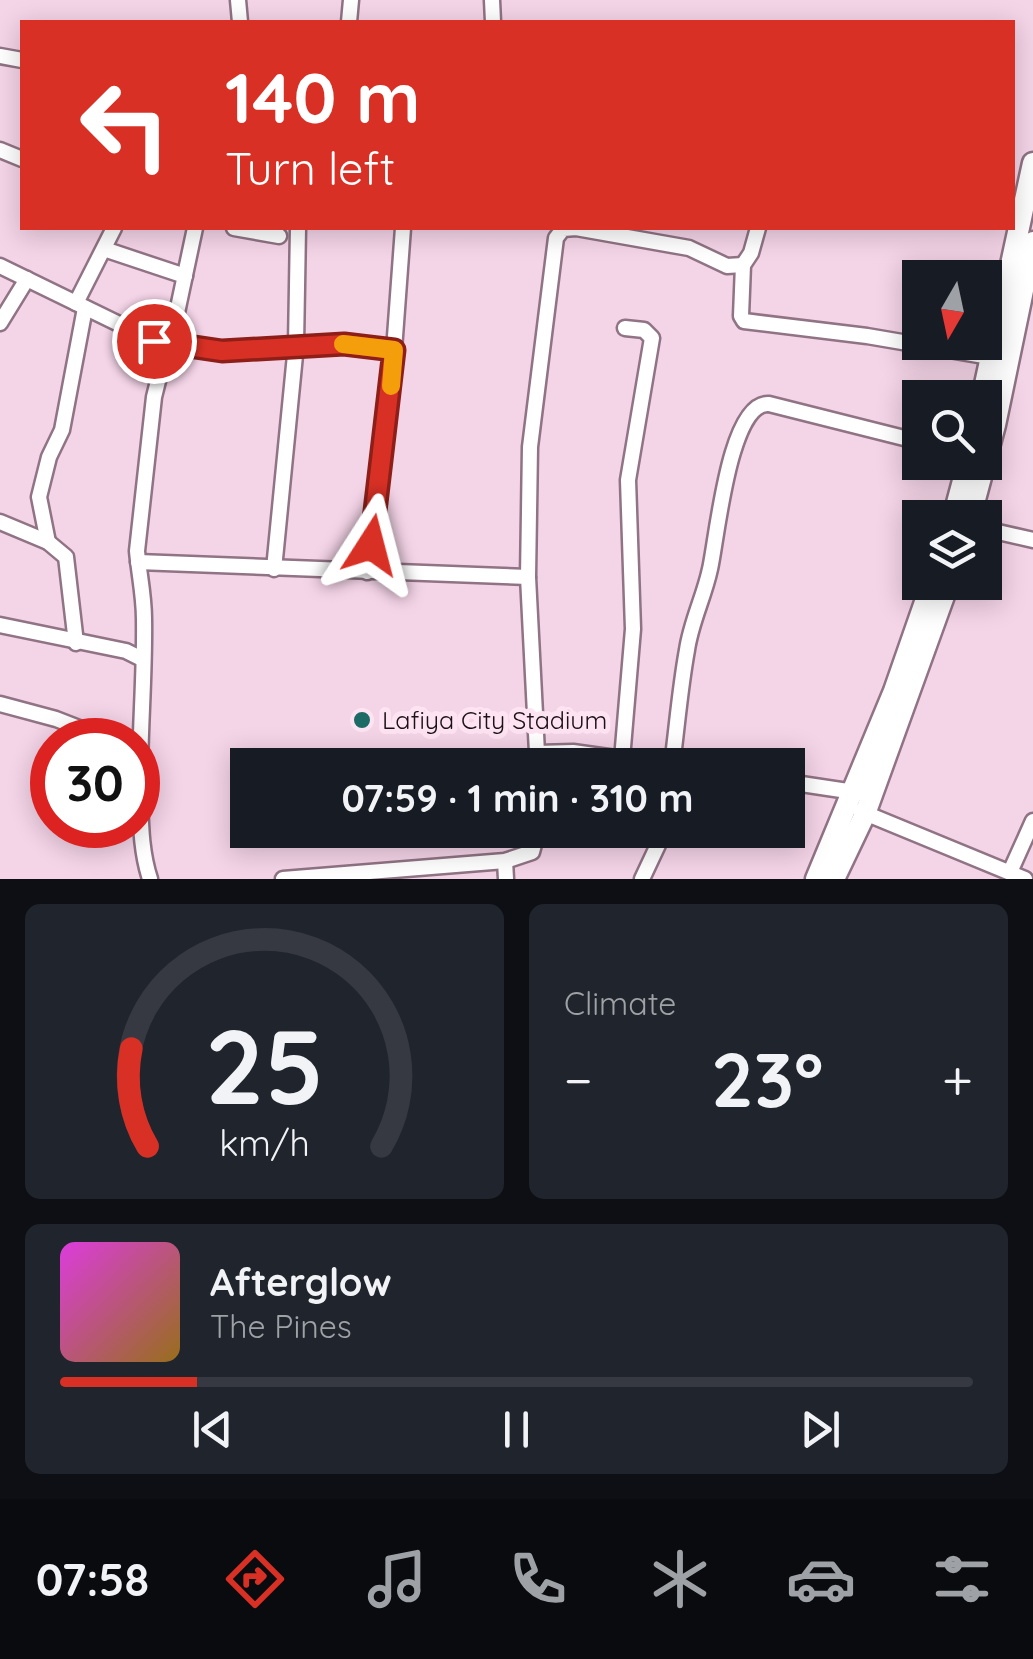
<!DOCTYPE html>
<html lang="en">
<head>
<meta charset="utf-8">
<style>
  :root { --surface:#171b24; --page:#20242c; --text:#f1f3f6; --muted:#9ea1a6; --line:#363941; --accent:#d93025 }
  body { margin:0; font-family:Quicksand,sans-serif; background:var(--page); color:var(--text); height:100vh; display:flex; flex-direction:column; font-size:38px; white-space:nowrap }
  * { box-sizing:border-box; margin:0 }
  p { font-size:32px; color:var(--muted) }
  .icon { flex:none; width:55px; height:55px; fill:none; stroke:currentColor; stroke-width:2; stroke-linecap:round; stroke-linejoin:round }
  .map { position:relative; height:879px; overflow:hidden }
  .side { display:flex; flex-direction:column; gap:25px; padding:25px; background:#0d0f14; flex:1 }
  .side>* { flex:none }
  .hud { position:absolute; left:20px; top:20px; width:995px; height:210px; border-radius:0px; box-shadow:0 5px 25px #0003; background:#d93025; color:#fff; overflow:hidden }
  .needle { width:65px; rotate:189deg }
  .buttons { position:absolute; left:902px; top:260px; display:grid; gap:20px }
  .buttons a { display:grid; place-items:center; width:100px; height:100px; border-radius:0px; background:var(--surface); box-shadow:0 5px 25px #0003; font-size:50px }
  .speed { position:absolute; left:30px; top:718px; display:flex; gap:20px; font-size:50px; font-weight:700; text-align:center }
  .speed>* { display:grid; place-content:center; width:130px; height:130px; border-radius:50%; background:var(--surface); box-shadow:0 5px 25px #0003; line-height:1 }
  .speed .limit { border:15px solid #d22; background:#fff; color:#111 }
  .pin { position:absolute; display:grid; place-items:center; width:85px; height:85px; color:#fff; margin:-42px; border:5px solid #fff; border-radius:50%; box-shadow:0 2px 10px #0007 }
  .me { position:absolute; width:110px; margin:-55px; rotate:9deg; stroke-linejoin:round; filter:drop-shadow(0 0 8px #0008) }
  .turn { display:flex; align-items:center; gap:35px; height:210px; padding:0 40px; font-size:45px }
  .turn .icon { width:130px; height:130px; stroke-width:2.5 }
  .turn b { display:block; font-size:70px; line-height:85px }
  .big { font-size:75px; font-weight:800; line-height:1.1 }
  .side .widget { flex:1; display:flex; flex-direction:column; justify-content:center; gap:15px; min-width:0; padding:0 35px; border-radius:15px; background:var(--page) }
  .side .dial { align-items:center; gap:0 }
  .dial svg { height:260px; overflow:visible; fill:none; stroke:var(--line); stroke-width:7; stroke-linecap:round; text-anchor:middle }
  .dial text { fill:var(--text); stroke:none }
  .song { display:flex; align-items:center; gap:30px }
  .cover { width:120px; height:120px; border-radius:15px; background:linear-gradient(135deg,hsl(300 70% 55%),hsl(40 70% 35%)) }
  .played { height:10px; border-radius:5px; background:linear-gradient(90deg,var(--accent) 15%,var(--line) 15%) }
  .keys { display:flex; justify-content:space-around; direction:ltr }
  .heat { display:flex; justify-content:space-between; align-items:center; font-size:55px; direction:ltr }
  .side .tiles { flex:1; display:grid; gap:25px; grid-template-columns:1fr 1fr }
  .widget:last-child { grid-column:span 2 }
  .trip { position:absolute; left:230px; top:748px; width:575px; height:100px; border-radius:0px; background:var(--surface); box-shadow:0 5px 25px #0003; font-weight:800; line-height:100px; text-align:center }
  .dock { display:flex; height:160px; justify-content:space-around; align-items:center; background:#090b0e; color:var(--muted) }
  .dock .icon { width:70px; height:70px }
  .dock .current { color:var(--accent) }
  .dock b { font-size:45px; color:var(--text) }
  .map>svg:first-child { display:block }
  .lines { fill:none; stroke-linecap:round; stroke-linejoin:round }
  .minor-casing { stroke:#907384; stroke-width:19 }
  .highway-casing { stroke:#907384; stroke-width:25 }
  .minor { stroke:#fff; stroke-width:14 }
  .highway { stroke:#fff; stroke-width:20 }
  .route-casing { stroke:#8d1f18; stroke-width:25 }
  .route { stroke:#d93025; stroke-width:18 }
  .slow { stroke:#f59e0b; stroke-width:18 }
  .poi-dot { fill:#1e6a67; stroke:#fee4f2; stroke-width:4 }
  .labels { text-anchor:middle; stroke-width:10; stroke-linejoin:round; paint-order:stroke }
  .poi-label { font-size:25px; fill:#1b1117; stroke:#fee4f2; text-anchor:start }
</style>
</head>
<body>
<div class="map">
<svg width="1033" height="879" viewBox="0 0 1033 879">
  <rect width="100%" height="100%" fill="#f4d4e7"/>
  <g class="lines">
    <defs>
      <g id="minor">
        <path d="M 238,0 L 240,22"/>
        <path d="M 492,0 L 493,22"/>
        <path d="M 349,22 L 351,0"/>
        <path d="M 0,56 L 22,60"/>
        <path d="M 0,150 L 22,159"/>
        <path d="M 234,228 L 279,236"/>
        <path d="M 298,228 L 296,345 L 345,344 L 394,350 L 403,228"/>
        <path d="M 758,228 L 751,253 L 743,265 L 741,316 L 744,321 L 867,336 L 990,357"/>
        <path d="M 104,249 L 185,276"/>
        <path d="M 0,266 L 154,341 L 222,351 L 296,345 L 274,569"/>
        <path d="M 76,303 L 114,228"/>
        <path d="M 0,323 L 27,279"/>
        <path d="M 0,522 L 48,542 L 66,557 L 76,643"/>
        <path d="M 985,529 L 1033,540"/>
        <path d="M 48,542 L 39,497 L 49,457 L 62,430 L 85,308"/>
        <path d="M 138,562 L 528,577"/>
        <path d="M 367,572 L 379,492 L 394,350"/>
        <path d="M 0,625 L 126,651 L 142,659"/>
        <path d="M 0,704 L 56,719 L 110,740"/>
        <path d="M 537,753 L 528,577 L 530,447 L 556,238 L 563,229 L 576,228 L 689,248 L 727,266 L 743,265"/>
        <path d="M 622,759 L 633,629 L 628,480 L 652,338 L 644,330 L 625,328"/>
        <path d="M 537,765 L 537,753 L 573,752 L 665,765"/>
        <path d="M 672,765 C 677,727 680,688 687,650 C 691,622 704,597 710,569 C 717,539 729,401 769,404 L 920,442"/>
        <path d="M 788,782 L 861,793"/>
        <path d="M 860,811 L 1025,879"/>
        <path d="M 505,861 L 506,879"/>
        <path d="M 1010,872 L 1033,821"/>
        <path d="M 150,879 C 141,851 141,825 140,796 C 139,737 145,678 144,619 C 144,595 139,574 137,551 L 154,397 L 159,377 L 176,344 L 175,322 L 195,228"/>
        <path d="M 283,879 L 505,861 L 532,852 L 538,830"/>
        <path d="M 642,879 L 665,830"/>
      </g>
      <g id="highway">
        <path d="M 982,398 L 1033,163"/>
        <path d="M 953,518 L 968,462"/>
        <path d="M 970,518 L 995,425 L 1033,242"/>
        <path d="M 816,879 L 894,691 L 932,582"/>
        <path d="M 834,879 L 865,814 L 949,582"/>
      </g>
    </defs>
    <use href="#minor" class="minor-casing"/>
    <use href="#highway" class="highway-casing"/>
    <use href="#minor" class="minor"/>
    <use href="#highway" class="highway"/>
  </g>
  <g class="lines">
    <defs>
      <path id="route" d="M 154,341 L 222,351 L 344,344 L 394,350 L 371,545"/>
    </defs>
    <use href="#route" class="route-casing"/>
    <use href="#route" class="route"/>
    <path class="slow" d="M 343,344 L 394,350 L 391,386"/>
  </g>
  <circle class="poi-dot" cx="362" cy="720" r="10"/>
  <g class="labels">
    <g class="poi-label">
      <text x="382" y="729">Lafiya City Stadium</text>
    </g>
  </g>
</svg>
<div class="buttons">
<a><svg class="needle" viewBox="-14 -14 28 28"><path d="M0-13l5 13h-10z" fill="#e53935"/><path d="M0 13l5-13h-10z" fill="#9ea1a6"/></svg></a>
<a><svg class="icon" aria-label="search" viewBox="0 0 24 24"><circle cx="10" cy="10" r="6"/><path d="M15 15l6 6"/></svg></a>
<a><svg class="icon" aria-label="layers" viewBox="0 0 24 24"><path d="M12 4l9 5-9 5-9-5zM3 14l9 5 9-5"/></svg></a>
</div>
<div class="speed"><div class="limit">30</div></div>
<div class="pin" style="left:154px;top:341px;background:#d93025"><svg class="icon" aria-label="arrive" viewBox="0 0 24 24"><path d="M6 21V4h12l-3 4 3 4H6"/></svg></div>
<svg class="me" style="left:371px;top:545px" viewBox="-20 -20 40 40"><path d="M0-17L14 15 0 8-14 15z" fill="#d93025" stroke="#fff" stroke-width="4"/></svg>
<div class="trip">07:59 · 1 min · 310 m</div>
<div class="hud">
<div class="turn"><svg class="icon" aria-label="left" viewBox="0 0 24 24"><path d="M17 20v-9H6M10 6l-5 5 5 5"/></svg><div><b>140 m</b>Turn left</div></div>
</div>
</div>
<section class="side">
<div class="tiles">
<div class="widget dial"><svg viewBox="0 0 100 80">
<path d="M14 69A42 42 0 1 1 86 69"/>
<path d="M14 69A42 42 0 0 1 9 39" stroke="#d93025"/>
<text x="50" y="56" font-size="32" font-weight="700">25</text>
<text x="50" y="72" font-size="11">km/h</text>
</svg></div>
<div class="widget"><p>Climate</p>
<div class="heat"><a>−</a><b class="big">23°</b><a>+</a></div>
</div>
<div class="widget">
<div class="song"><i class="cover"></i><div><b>Afterglow</b><p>The Pines</p></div></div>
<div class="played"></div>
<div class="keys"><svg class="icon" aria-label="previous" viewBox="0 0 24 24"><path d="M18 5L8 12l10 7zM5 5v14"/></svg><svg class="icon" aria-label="pause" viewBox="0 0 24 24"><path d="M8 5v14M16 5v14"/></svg><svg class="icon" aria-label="next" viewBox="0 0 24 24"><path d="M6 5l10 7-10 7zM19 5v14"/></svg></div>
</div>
</div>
</section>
<nav class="dock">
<b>07:58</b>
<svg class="icon current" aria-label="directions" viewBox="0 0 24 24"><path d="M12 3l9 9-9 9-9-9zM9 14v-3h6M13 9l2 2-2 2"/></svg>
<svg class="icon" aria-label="music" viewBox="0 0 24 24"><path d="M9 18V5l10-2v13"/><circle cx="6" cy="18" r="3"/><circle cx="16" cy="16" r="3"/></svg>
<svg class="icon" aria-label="phone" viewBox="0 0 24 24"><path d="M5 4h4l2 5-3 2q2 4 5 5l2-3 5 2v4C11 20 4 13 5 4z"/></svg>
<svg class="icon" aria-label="climate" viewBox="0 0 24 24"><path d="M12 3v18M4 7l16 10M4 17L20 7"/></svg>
<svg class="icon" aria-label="car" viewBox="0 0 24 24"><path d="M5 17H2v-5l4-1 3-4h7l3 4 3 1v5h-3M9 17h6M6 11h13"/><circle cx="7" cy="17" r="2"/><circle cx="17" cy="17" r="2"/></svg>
<svg class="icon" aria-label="filters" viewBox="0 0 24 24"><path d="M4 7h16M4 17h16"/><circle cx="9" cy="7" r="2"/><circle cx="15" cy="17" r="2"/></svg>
</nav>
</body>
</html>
